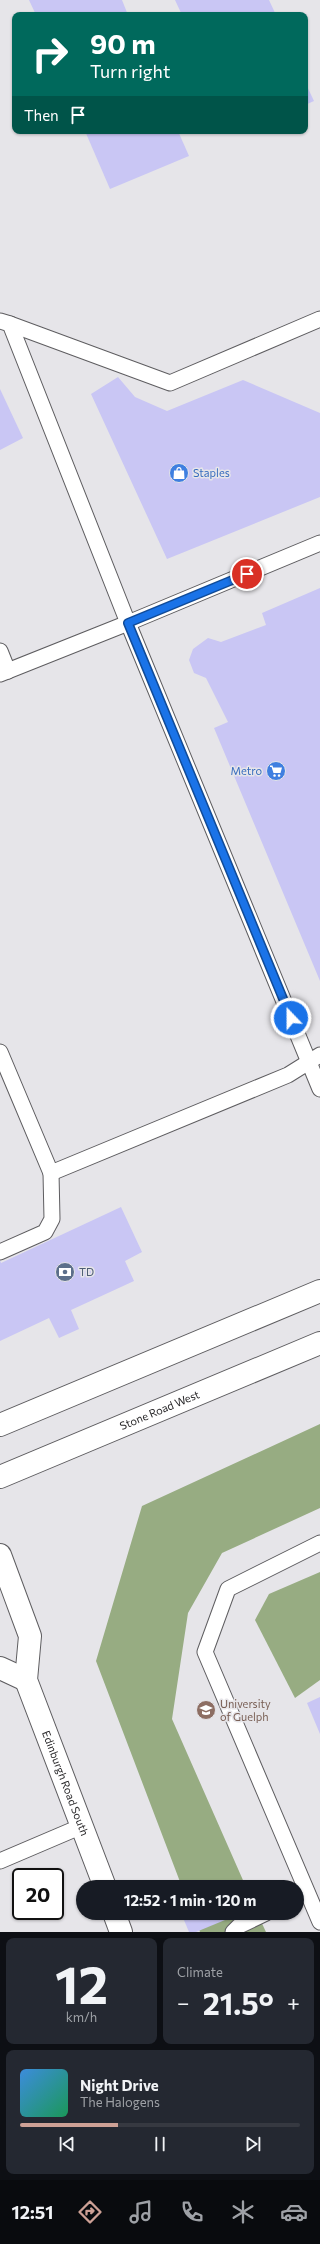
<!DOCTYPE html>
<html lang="en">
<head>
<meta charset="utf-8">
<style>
  :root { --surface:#171b24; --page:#242831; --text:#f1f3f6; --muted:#9ea1a6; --line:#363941; --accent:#cea196 }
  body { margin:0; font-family:Commissioner,sans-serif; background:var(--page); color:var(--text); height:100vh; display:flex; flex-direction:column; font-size:15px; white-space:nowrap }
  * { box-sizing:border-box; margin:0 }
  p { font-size:13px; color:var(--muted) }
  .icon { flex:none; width:22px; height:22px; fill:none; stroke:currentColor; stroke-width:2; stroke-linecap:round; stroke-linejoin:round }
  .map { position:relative; height:1932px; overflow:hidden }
  .details { display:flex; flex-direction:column; gap:6px; padding:6px; background:#0d0f14; flex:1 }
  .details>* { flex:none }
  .hud { position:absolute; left:12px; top:12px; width:296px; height:122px; border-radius:8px; box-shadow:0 1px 3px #0004; background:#00695c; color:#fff; overflow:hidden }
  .speed { position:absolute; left:12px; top:1868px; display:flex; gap:8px; font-size:20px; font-weight:700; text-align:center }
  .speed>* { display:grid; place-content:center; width:52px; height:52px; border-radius:50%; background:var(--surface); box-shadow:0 1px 3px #0004; line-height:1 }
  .speed .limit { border:2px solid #111; border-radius:6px; background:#fff; color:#111 }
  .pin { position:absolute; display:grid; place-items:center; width:34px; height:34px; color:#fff; margin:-17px; border:2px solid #fff; border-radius:50%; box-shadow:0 1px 4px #0007 }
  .me { position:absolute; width:44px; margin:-22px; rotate:338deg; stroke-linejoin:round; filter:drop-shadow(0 0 3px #0008) }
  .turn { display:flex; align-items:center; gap:14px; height:84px; padding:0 12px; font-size:18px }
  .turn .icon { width:52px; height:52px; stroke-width:2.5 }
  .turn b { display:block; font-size:28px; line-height:34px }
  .then { display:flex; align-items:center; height:38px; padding:0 12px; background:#0003; gap:8px; font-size:15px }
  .big { font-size:30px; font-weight:700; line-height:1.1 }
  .details .widget { flex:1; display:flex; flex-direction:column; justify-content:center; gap:6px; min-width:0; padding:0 14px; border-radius:8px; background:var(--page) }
  .details .dial { align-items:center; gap:0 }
  .dial b { font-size:52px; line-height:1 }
  .song { display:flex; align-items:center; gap:12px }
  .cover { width:48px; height:48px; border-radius:6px; background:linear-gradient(135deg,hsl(210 70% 55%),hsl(150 70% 35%)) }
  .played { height:4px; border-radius:2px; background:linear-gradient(90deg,var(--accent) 35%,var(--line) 35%) }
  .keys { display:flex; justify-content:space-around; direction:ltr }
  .heat { display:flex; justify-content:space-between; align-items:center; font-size:22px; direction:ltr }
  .details .tiles { flex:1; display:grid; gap:6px; grid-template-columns:1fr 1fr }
  .widget:last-child { grid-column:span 2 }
  .trip { position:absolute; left:76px; top:1880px; width:228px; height:40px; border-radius:20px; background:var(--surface); box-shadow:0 1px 3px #0004; font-weight:700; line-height:40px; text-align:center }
  .tab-bar { display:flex; height:64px; justify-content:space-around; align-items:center; background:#090b0e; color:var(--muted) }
  .tab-bar .icon { width:28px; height:28px }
  .tab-bar .on { color:var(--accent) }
  .tab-bar b { font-size:18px; color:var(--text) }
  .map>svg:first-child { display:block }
  .forest { fill:#97ac82 }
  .building { fill:#c9c6f4 }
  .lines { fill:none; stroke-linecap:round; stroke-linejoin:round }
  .service-casing { stroke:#5e5d60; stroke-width:17 }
  .secondary-casing { stroke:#5e5d60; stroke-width:24 }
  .service { stroke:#fff; stroke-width:15 }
  .secondary { stroke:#fff; stroke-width:22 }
  .route-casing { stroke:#114b97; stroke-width:10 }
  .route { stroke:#1a73e8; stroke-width:7 }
  .labels { text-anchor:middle; stroke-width:3; stroke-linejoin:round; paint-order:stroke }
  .shop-label { font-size:11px; fill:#366cbe; stroke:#e6e5e9; text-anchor:start }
  .service-label { font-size:11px; fill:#4e5e75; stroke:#e6e5e9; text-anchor:start }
  .street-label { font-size:11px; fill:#29282a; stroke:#e6e5e9 }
  .education-label { font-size:11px; fill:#785e54; stroke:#e6e5e9; text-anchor:start }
</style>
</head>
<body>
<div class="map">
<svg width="320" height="1932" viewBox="0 0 320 1932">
  <rect width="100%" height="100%" fill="#e6e5e9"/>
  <g class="forest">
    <path d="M 320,1424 L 320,1508 L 222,1553 L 188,1613 L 172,1719 L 246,1887 L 182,1887 L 96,1661 L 142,1506 Z"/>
    <path d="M 320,1572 L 320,1680 L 295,1698 L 255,1620 L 269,1594 Z"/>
    <path d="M 192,1913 L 257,1913 L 266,1932 L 200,1932 Z"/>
  </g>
  <g class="building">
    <path d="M 29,0 L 122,0 L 128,15 L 36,15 Z"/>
    <path d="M 175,0 L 269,0 L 276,15 L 182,15 Z"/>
    <path d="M 305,82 L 314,101 L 305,105 Z"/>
    <path d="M 85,131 L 178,131 L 189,156 L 110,189 Z"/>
    <path d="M 118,377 L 135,397 L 167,411 L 243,380 L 320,413 L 320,497 L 167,559 L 91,394 Z"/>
    <path d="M 0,389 L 23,438 L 0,450 Z"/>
    <path d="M 320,588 L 320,981 L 214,728 L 228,722 L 206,678 L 194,673 L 189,660 L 193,649 L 208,638 L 221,642 L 266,625 L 262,613 Z"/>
    <path d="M 121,1207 L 142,1252 L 125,1261 L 134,1281 L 71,1310 L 79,1329 L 59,1338 L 49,1318 L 0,1341 L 0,1260 L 1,1263 Z"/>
    <path d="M 320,1697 L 320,1734 L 307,1703 Z"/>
    <path d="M 181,1913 L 222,1913 L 225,1920 L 196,1932 L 189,1932 Z"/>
  </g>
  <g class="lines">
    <defs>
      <g id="service">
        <path d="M 0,321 L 10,324 L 128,623 L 320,543"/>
        <path d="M 10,324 L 170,383 L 320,319"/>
        <path d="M 0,651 L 8,671"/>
        <path d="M 0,674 L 128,623 L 320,1089"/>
        <path d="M 0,1052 L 51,1173 L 288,1075 L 320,1055"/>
        <path d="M 0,1252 L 45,1232 L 52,1219 L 51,1173"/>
        <path d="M 320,1543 L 228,1589 L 205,1652 L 320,1922"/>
        <path d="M 0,1861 L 82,1826"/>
        <path d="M 233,1932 L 239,1926 L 266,1913"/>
      </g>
      <g id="secondary">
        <path d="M 0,1425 L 320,1291"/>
        <path id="s1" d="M 0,1477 L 320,1343"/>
        <path id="s2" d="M 0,1555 L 30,1636 L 26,1680 L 105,1887"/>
        <path d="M 0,1668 L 26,1680"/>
        <path d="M 114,1913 L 121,1932"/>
      </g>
    </defs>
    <use href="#service" class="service-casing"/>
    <use href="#secondary" class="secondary-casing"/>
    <use href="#service" class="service"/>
    <use href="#secondary" class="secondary"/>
  </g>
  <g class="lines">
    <defs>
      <path id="route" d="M 247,574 L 128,623 L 291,1018"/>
    </defs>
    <use href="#route" class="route-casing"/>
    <use href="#route" class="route"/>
  </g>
  <defs>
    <symbol id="shop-disc" viewBox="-11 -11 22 22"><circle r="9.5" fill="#3f7fe0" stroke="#e6e5e9"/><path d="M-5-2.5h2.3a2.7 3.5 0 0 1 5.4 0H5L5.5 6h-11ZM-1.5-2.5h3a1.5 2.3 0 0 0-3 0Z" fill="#fff"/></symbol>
    <symbol id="supermarket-disc" viewBox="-11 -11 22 22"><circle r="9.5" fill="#3f7fe0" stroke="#e6e5e9"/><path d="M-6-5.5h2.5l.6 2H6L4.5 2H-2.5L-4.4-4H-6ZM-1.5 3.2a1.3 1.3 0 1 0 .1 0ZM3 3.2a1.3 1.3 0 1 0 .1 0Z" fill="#fff"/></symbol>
    <symbol id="bank-disc" viewBox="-11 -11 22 22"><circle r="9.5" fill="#5c6f8a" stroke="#e6e5e9"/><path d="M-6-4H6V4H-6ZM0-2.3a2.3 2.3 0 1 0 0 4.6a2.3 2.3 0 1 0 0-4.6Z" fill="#fff"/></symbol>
    <symbol id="university-disc" viewBox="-11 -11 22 22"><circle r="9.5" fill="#8d6e63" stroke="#e6e5e9"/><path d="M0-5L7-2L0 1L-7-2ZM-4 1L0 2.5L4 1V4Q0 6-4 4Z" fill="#fff"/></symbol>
  </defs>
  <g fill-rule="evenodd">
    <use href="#shop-disc" x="168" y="462" width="22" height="22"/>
    <use href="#supermarket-disc" x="265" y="760" width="22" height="22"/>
    <use href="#bank-disc" x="54" y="1261" width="22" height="22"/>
    <use href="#university-disc" x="195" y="1699" width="22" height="22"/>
  </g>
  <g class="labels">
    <g class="shop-label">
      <text x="193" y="477">Staples</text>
      <text x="262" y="775" text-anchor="end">Metro</text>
    </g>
    <g class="service-label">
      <text x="79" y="1276">TD</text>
    </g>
    <g class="street-label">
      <text dy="4" stroke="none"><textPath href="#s1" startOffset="173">Stone Road West</textPath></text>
      <text dy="4" stroke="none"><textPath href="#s2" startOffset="241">Edinburgh Road South</textPath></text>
    </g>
    <g class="education-label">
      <text x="220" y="1708">University<tspan x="220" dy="13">of Guelph</tspan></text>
    </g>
  </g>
</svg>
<div class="speed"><div class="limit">20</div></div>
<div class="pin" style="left:247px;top:574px;background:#d93025"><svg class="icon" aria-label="arrive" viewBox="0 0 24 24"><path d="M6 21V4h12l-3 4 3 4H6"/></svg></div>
<svg class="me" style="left:291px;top:1018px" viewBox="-20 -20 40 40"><circle r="17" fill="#1a73e8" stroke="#fff" stroke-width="3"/><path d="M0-11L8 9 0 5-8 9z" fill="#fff"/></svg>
<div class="trip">12:52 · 1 min · 120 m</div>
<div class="hud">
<div class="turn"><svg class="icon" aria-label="right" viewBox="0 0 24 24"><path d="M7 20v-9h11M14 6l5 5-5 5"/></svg><div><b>90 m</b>Turn right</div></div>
<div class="then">Then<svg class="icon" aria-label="arrive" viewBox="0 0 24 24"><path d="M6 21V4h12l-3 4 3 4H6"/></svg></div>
</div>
</div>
<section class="details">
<div class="tiles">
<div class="widget dial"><b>12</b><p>km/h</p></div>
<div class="widget"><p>Climate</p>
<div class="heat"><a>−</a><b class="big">21.5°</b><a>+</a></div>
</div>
<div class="widget">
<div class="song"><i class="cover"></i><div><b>Night Drive</b><p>The Halogens</p></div></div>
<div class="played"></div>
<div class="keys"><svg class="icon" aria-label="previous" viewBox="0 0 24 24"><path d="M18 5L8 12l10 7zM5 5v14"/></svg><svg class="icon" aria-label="pause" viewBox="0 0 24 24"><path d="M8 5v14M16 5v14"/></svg><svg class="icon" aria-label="next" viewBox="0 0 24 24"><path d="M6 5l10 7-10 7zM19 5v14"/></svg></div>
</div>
</div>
</section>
<nav class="tab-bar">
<b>12:51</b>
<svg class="icon on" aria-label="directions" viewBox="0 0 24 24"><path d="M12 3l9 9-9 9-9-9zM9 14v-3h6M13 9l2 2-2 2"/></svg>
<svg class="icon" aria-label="music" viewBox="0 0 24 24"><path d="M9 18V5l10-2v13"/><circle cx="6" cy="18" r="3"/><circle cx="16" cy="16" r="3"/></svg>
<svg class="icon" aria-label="phone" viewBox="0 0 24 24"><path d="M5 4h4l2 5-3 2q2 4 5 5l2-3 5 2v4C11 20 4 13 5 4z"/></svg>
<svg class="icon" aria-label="climate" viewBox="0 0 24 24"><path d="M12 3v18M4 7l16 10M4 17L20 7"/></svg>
<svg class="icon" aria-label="car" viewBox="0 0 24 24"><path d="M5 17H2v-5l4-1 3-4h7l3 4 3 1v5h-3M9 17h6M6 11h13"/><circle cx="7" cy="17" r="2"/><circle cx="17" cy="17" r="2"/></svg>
</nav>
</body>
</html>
